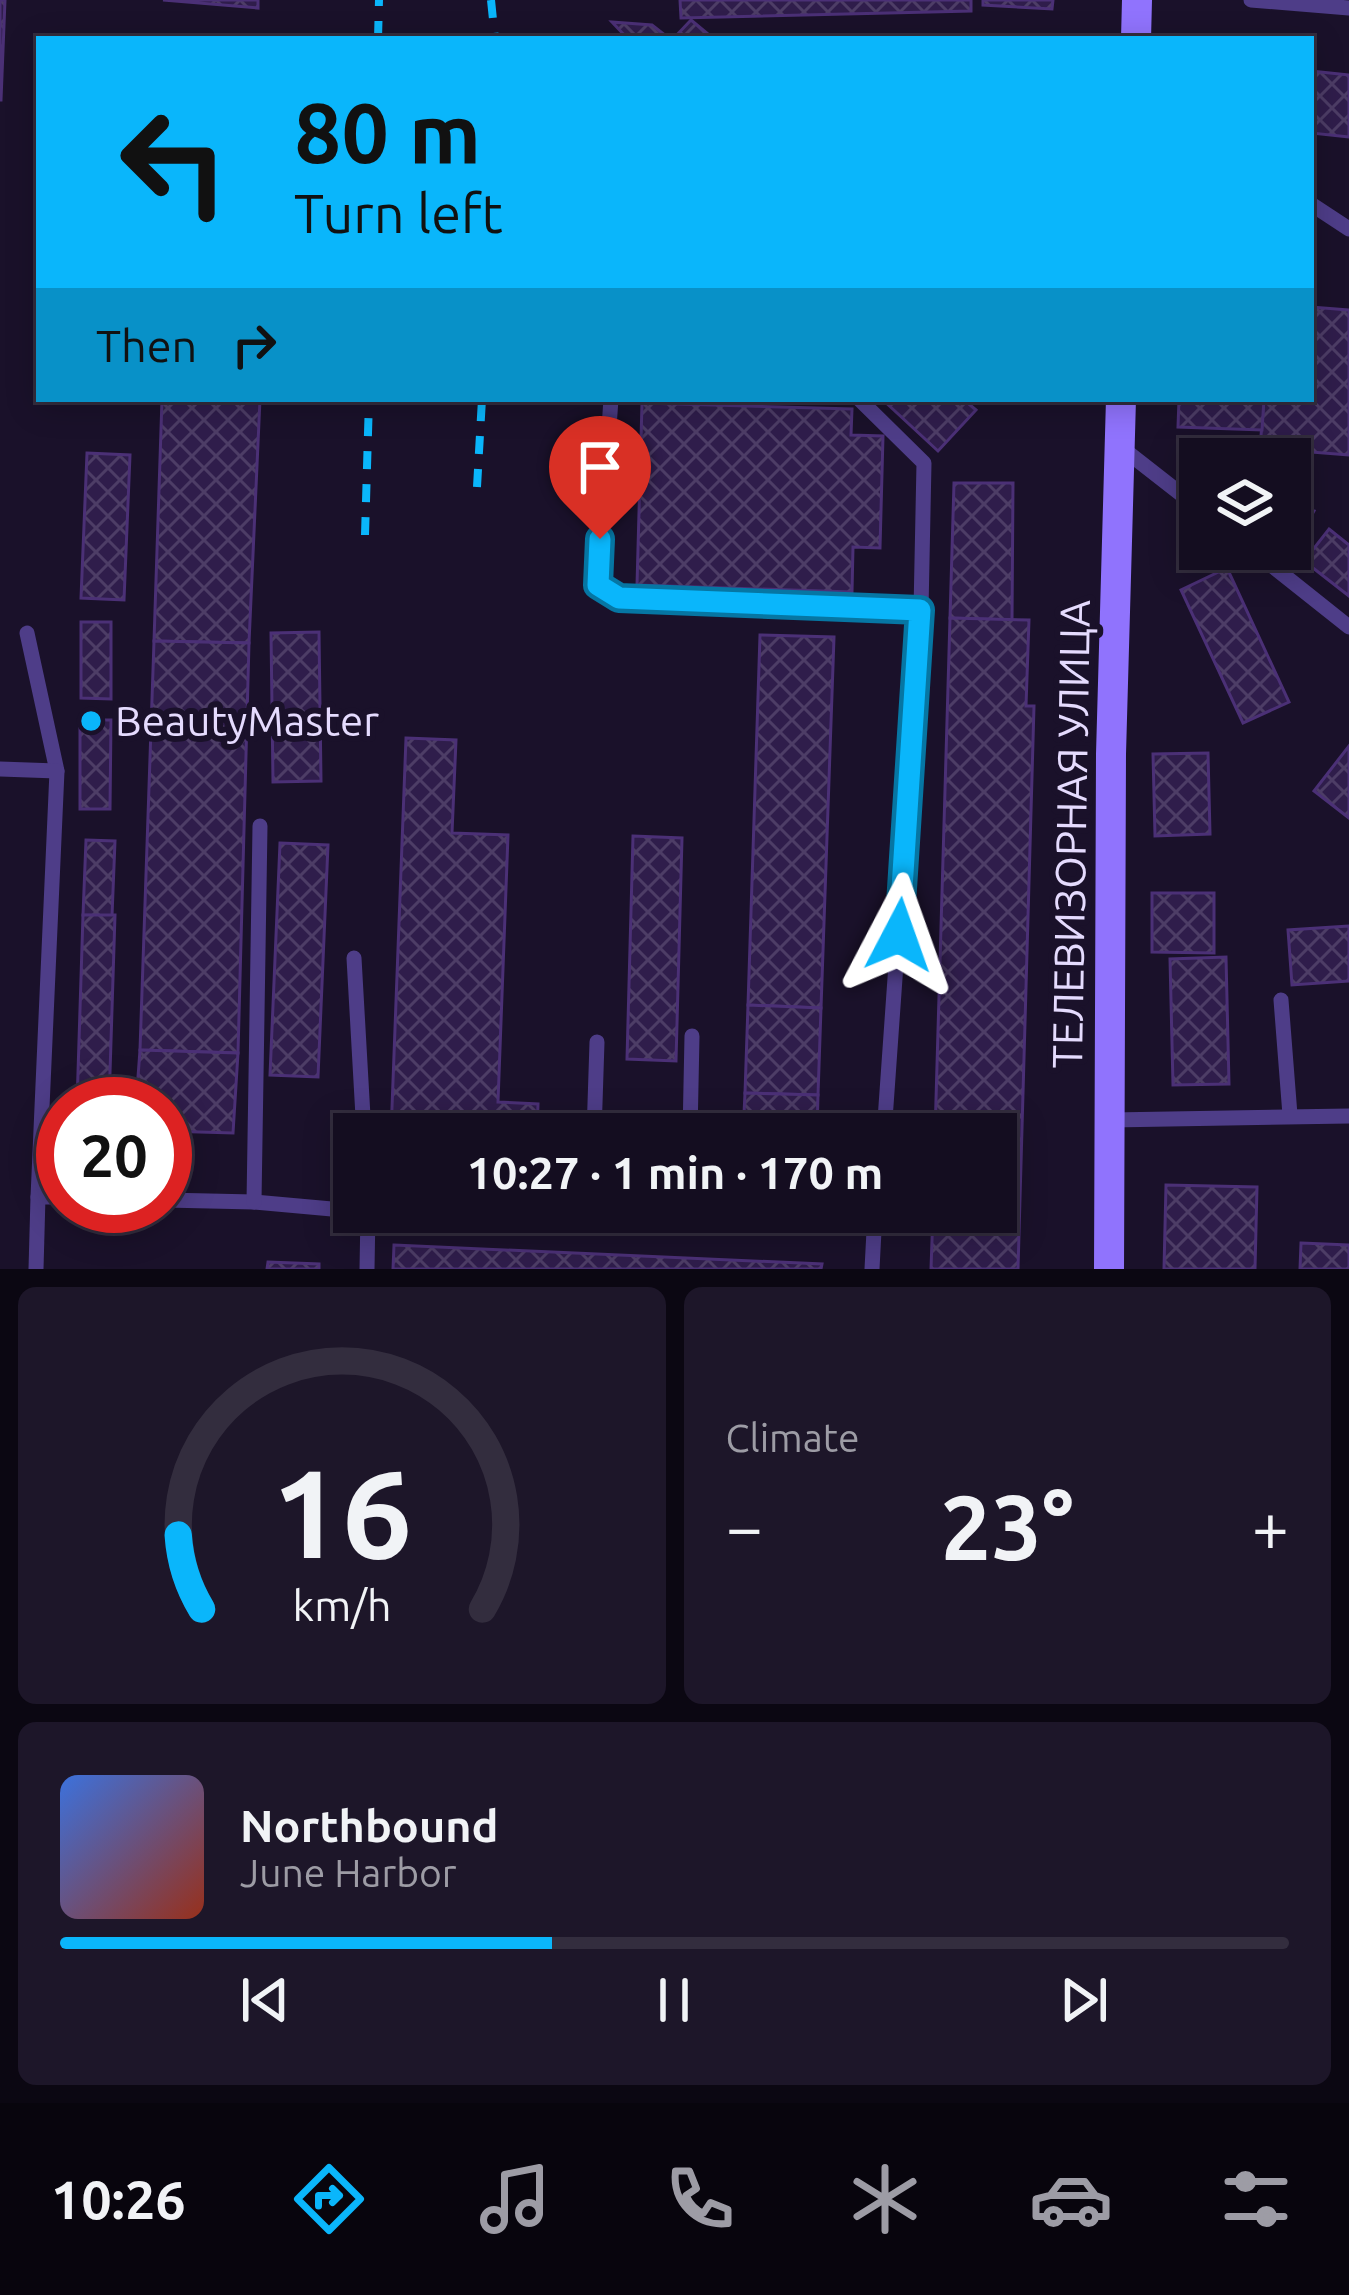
<!DOCTYPE html>
<html lang="en">
<head>
<meta charset="utf-8">
<style>
  :root { --surface:#140d20; --page:#1d1629; --text:#f1f3f6; --muted:#9d9ca5; --line:#332d3e; --accent:#0ab6fb }
  body { margin:0; font-family:Ubuntu,sans-serif; background:var(--page); color:var(--text); height:100vh; display:flex; flex-direction:column; font-size:45px; white-space:nowrap }
  * { box-sizing:border-box; margin:0 }
  p { font-size:39px; color:var(--muted) }
  .icon { flex:none; width:66px; height:66px; fill:none; stroke:currentColor; stroke-width:2; stroke-linecap:round; stroke-linejoin:round }
  .map { position:relative; height:1269px; overflow:hidden }
  .details { display:flex; flex-direction:column; gap:18px; padding:18px; background:#0b0712; flex:1 }
  .details>* { flex:none }
  .guide { position:absolute; left:36px; top:36px; width:1278px; height:366px; border-radius:0px; box-shadow:0 6px 30px #0003,0 0 0 3px var(--line); background:#0ab6fb; color:#111; overflow:hidden }
  .buttons { position:absolute; left:1179px; top:438px; display:grid; gap:24px }
  .buttons a { display:grid; place-items:center; width:132px; height:132px; border-radius:0px; background:var(--surface); box-shadow:0 6px 30px #0003,0 0 0 3px var(--line); font-size:60px }
  .speed { position:absolute; left:36px; top:1077px; display:flex; gap:24px; font-size:60px; font-weight:700; text-align:center }
  .speed>* { display:grid; place-content:center; width:156px; height:156px; border-radius:50%; background:var(--surface); box-shadow:0 6px 30px #0003,0 0 0 3px var(--line); line-height:1 }
  .speed .limit { border:18px solid #d22; background:#fff; color:#111 }
  .pin { position:absolute; display:grid; place-items:center; width:102px; height:102px; color:#fff; margin:-123px -51px; border-radius:50% 50% 50% 0; rotate:-45deg; box-shadow:0 0 12px #0007 }
  .pin .icon { rotate:45deg }
  .me { position:absolute; width:132px; margin:-66px; rotate:4deg; stroke-linejoin:round; filter:drop-shadow(0 0 9px #0008) }
  .turn { display:flex; align-items:center; gap:42px; height:252px; padding:0 60px; font-size:54px }
  .turn .icon { width:156px; height:156px; stroke-width:2.5 }
  .turn b { display:block; font-size:84px; line-height:102px }
  .then { display:flex; align-items:center; height:114px; padding:0 60px; background:#0003; gap:24px; font-size:45px }
  .big { font-size:90px; font-weight:700; line-height:1.1 }
  .details .card { flex:1; display:flex; flex-direction:column; justify-content:center; gap:18px; min-width:0; padding:0 42px; border-radius:18px; background:var(--page) }
  .details .dial { align-items:center; gap:0 }
  .dial svg { height:312px; overflow:visible; fill:none; stroke:var(--line); stroke-width:7; stroke-linecap:round; text-anchor:middle }
  .dial text { fill:var(--text); stroke:none }
  .song { display:flex; align-items:center; gap:36px }
  .cover { width:144px; height:144px; border-radius:18px; background:linear-gradient(135deg,hsl(220 70% 55%),hsl(10 70% 35%)) }
  .played { height:12px; border-radius:6px; background:linear-gradient(90deg,var(--accent) 40%,var(--line) 40%) }
  .keys { display:flex; justify-content:space-around; direction:ltr }
  .heat { display:flex; justify-content:space-between; align-items:center; font-size:66px; direction:ltr }
  .details .tiles { flex:1; display:grid; gap:18px; grid-template-columns:1fr 1fr }
  .card:last-child { grid-column:span 2 }
  .trip { position:absolute; left:333px; top:1113px; width:684px; height:120px; border-radius:0px; background:var(--surface); box-shadow:0 6px 30px #0003,0 0 0 3px var(--line); font-weight:700; line-height:120px; text-align:center }
  .tab-bar { display:flex; height:192px; justify-content:space-around; align-items:center; background:#08050d; color:var(--muted) }
  .tab-bar .icon { width:84px; height:84px }
  .tab-bar .current { color:var(--accent) }
  .tab-bar b { font-size:54px; color:var(--text) }
  .map>svg:first-child { display:block }
  .building { fill:url(#building-cross-hatch); stroke:#4b3076; stroke-width:3 }
  .lines { fill:none; stroke-linecap:round; stroke-linejoin:round }
  .lane { stroke:#4e3d88; stroke-width:15 }
  .secondary { stroke:#9073fd; stroke-width:30 }
  .rail { stroke:#0ab6fb; stroke-width:8; stroke-dasharray:18 15; stroke-linecap:butt }
  .route-casing { stroke:#0676a3; stroke-width:30 }
  .route { stroke:#0ab6fb; stroke-width:21 }
  .poi-dot { fill:#0ab6fb; stroke:#1a112a; stroke-width:4.5 }
  .labels { text-anchor:middle; stroke-width:12; stroke-linejoin:round; paint-order:stroke }
  .poi-label { font-size:42px; fill:#e5dbfe; stroke:#1a112a; text-anchor:start }
  .street-label { font-size:42px; fill:#e5dbfe; stroke:#1a112a }
</style>
</head>
<body>
<div class="map">
<svg width="1349" height="1269" viewBox="0 0 1349 1269">
  <defs>
    <pattern id="building-cross-hatch" width="8" height="8" patternUnits="userSpaceOnUse" patternTransform="scale(3)"><rect width="8" height="8" fill="#2f1d4b"/><path d="M0 0l8 8M0 8l8-8" fill="none" stroke="#4d3d66"/></pattern>
  </defs>
  <rect width="100%" height="100%" fill="#1a112a"/>
  <g class="building">
    <path d="M 0,0 L 5,0 L 1,100 L 0,100 Z"/>
    <path d="M 163,0 L 258,0 L 258,8 Z"/>
    <path d="M 680,0 L 971,0 L 971,11 L 681,18 Z"/>
    <path d="M 983,0 L 1053,0 L 1052,9 L 983,5 Z"/>
    <path d="M 691,20 L 714,39 L 673,39 Z"/>
    <path d="M 612,22 L 652,25 L 670,39 L 628,39 Z"/>
    <path d="M 1311,71 L 1349,75 L 1349,137 L 1311,133 Z"/>
    <path d="M 1311,307 L 1349,310 L 1349,455 L 1260,448 L 1264,399 L 1311,399 Z"/>
    <path d="M 162,399 L 260,399 L 249,643 L 154,641 Z"/>
    <path d="M 882,399 L 963,399 L 976,410 L 938,451 Z"/>
    <path d="M 1179,399 L 1264,399 L 1262,430 L 1178,427 Z"/>
    <path d="M 642,403 L 852,409 L 851,435 L 883,436 L 880,548 L 853,547 L 852,592 L 637,585 Z"/>
    <path d="M 87,453 L 130,455 L 124,600 L 81,598 Z"/>
    <path d="M 954,483 L 1013,483 L 1012,620 L 950,618 Z"/>
    <path d="M 1290,504 L 1314,511 L 1293,549 L 1290,548 Z"/>
    <path d="M 1329,529 L 1349,545 L 1349,596 L 1304,561 Z"/>
    <path d="M 1227,568 L 1289,702 L 1243,723 L 1181,590 Z"/>
    <path d="M 950,618 L 1029,620 L 1026,706 L 1034,706 L 1018,1269 L 931,1269 L 933,1212 L 996,1212 L 996,1134 L 935,1134 Z"/>
    <path d="M 81,622 L 111,622 L 111,699 L 81,698 Z"/>
    <path d="M 319,632 L 321,781 L 273,782 L 271,633 Z"/>
    <path d="M 760,635 L 834,637 L 821,1008 L 748,1005 Z"/>
    <path d="M 154,641 L 249,643 L 238,1053 L 140,1050 Z"/>
    <path d="M 80,720 L 111,720 L 110,809 L 80,809 Z"/>
    <path d="M 406,738 L 456,740 L 452,833 L 508,835 L 498,1102 L 538,1104 L 537,1134 L 391,1134 Z"/>
    <path d="M 1349,746 L 1349,818 L 1314,791 Z"/>
    <path d="M 1208,753 L 1210,834 L 1155,836 L 1153,754 Z"/>
    <path d="M 633,836 L 682,838 L 676,1061 L 627,1059 Z"/>
    <path d="M 86,840 L 115,841 L 112,916 L 83,915 Z"/>
    <path d="M 280,843 L 328,845 L 318,1077 L 270,1075 Z"/>
    <path d="M 1152,893 L 1214,893 L 1214,953 L 1152,952 Z"/>
    <path d="M 83,915 L 115,915 L 109,1104 L 77,1104 Z"/>
    <path d="M 1349,926 L 1349,981 L 1292,985 L 1288,930 Z"/>
    <path d="M 1226,957 L 1229,1084 L 1173,1085 L 1170,959 Z"/>
    <path d="M 748,1005 L 821,1008 L 818,1095 L 745,1093 Z"/>
    <path d="M 140,1050 L 238,1053 L 233,1133 L 165,1131 L 165,1104 L 136,1104 Z"/>
    <path d="M 745,1093 L 818,1095 L 817,1134 L 743,1134 Z"/>
    <path d="M 1166,1185 L 1257,1187 L 1255,1269 L 1164,1269 Z"/>
    <path d="M 1301,1243 L 1349,1245 L 1349,1269 L 1300,1269 Z"/>
    <path d="M 394,1245 L 822,1264 L 821,1269 L 393,1269 Z"/>
    <path d="M 268,1262 L 319,1264 L 319,1269 L 267,1269 Z"/>
  </g>
  <g class="lines">
    <g class="lane">
      <path d="M 1251,0 L 1349,8"/>
      <path d="M 1311,204 L 1349,229"/>
      <path d="M 611,399 L 598,585 L 619,598 L 921,610"/>
      <path d="M 859,399 L 924,463 L 921,610 L 884,1134"/>
      <path d="M 1122,448 L 1200,509"/>
      <path d="M 1251,549 L 1349,627"/>
      <path d="M 27,633 L 57,771"/>
      <path d="M 0,769 L 57,771 L 38,1197 L 63,1197"/>
      <path d="M 354,958 L 364,1134"/>
      <path d="M 1281,1000 L 1290,1115"/>
      <path d="M 1111,1120 L 1349,1116"/>
      <path d="M 594,1134 L 597,1042"/>
      <path d="M 690,1134 L 692,1036"/>
      <path d="M 165,1200 L 254,1202 L 354,1211"/>
      <path d="M 254,1202 L 260,826"/>
      <path d="M 365,1212 L 592,1212 L 874,1223"/>
      <path d="M 36,1269 L 38,1197"/>
      <path d="M 367,1269 L 368,1212"/>
      <path d="M 872,1269 L 875,1212"/>
    </g>
    <g class="secondary">
      <path d="M 1136,39 L 1137,0"/>
      <path d="M 1109,1269 L 1111,754 L 1121,399"/>
    </g>
    <g class="rail">
      <path d="M 491,0 L 495,39"/>
      <path d="M 378,39 L 379,0"/>
      <path d="M 477,487 L 482,399"/>
      <path d="M 365,535 L 369,399"/>
    </g>
  </g>
  <g class="lines">
    <defs>
      <path id="route" d="M 600,539 L 598,585 L 619,598 L 920,610 L 899,935"/>
    </defs>
    <use href="#route" class="route-casing"/>
    <use href="#route" class="route"/>
  </g>
  <circle class="poi-dot" cx="91" cy="721" r="12"/>
  <g class="labels">
    <g class="poi-label">
      <text x="115" y="736">BeautyMaster</text>
    </g>
    <g class="street-label">
      <text transform="translate(1071 834) rotate(-89)" y="15">ТЕЛЕВИЗОРНАЯ УЛИЦА</text>
    </g>
  </g>
</svg>
<div class="buttons">
<a><svg class="icon" aria-label="layers" viewBox="0 0 24 24"><path d="M12 4l9 5-9 5-9-5zM3 14l9 5 9-5"/></svg></a>
</div>
<div class="speed"><div class="limit">20</div></div>
<div class="pin" style="left:600px;top:539px;background:#d93025"><svg class="icon" aria-label="arrive" viewBox="0 0 24 24"><path d="M6 21V4h12l-3 4 3 4H6"/></svg></div>
<svg class="me" style="left:899px;top:935px" viewBox="-20 -20 40 40"><path d="M0-17L14 15 0 8-14 15z" fill="#0ab6fb" stroke="#fff" stroke-width="4"/></svg>
<div class="trip">10:27 · 1 min · 170 m</div>
<div class="guide">
<div class="turn"><svg class="icon" aria-label="left" viewBox="0 0 24 24"><path d="M17 20v-9H6M10 6l-5 5 5 5"/></svg><div><b>80 m</b>Turn left</div></div>
<div class="then">Then<svg class="icon" aria-label="right" viewBox="0 0 24 24"><path d="M7 20v-9h11M14 6l5 5-5 5"/></svg></div>
</div>
</div>
<section class="details">
<div class="tiles">
<div class="card dial"><svg viewBox="0 0 100 80">
<path d="M14 69A42 42 0 1 1 86 69"/>
<path d="M14 69A42 42 0 0 1 8 50" stroke="#0ab6fb"/>
<text x="50" y="56" font-size="32" font-weight="700">16</text>
<text x="50" y="72" font-size="11">km/h</text>
</svg></div>
<div class="card"><p>Climate</p>
<div class="heat"><a>−</a><b class="big">23°</b><a>+</a></div>
</div>
<div class="card">
<div class="song"><i class="cover"></i><div><b>Northbound</b><p>June Harbor</p></div></div>
<div class="played"></div>
<div class="keys"><svg class="icon" aria-label="previous" viewBox="0 0 24 24"><path d="M18 5L8 12l10 7zM5 5v14"/></svg><svg class="icon" aria-label="pause" viewBox="0 0 24 24"><path d="M8 5v14M16 5v14"/></svg><svg class="icon" aria-label="next" viewBox="0 0 24 24"><path d="M6 5l10 7-10 7zM19 5v14"/></svg></div>
</div>
</div>
</section>
<nav class="tab-bar">
<b>10:26</b>
<svg class="icon current" aria-label="directions" viewBox="0 0 24 24"><path d="M12 3l9 9-9 9-9-9zM9 14v-3h6M13 9l2 2-2 2"/></svg>
<svg class="icon" aria-label="music" viewBox="0 0 24 24"><path d="M9 18V5l10-2v13"/><circle cx="6" cy="18" r="3"/><circle cx="16" cy="16" r="3"/></svg>
<svg class="icon" aria-label="phone" viewBox="0 0 24 24"><path d="M5 4h4l2 5-3 2q2 4 5 5l2-3 5 2v4C11 20 4 13 5 4z"/></svg>
<svg class="icon" aria-label="climate" viewBox="0 0 24 24"><path d="M12 3v18M4 7l16 10M4 17L20 7"/></svg>
<svg class="icon" aria-label="car" viewBox="0 0 24 24"><path d="M5 17H2v-5l4-1 3-4h7l3 4 3 1v5h-3M9 17h6M6 11h13"/><circle cx="7" cy="17" r="2"/><circle cx="17" cy="17" r="2"/></svg>
<svg class="icon" aria-label="filters" viewBox="0 0 24 24"><path d="M4 7h16M4 17h16"/><circle cx="9" cy="7" r="2"/><circle cx="15" cy="17" r="2"/></svg>
</nav>
</body>
</html>
